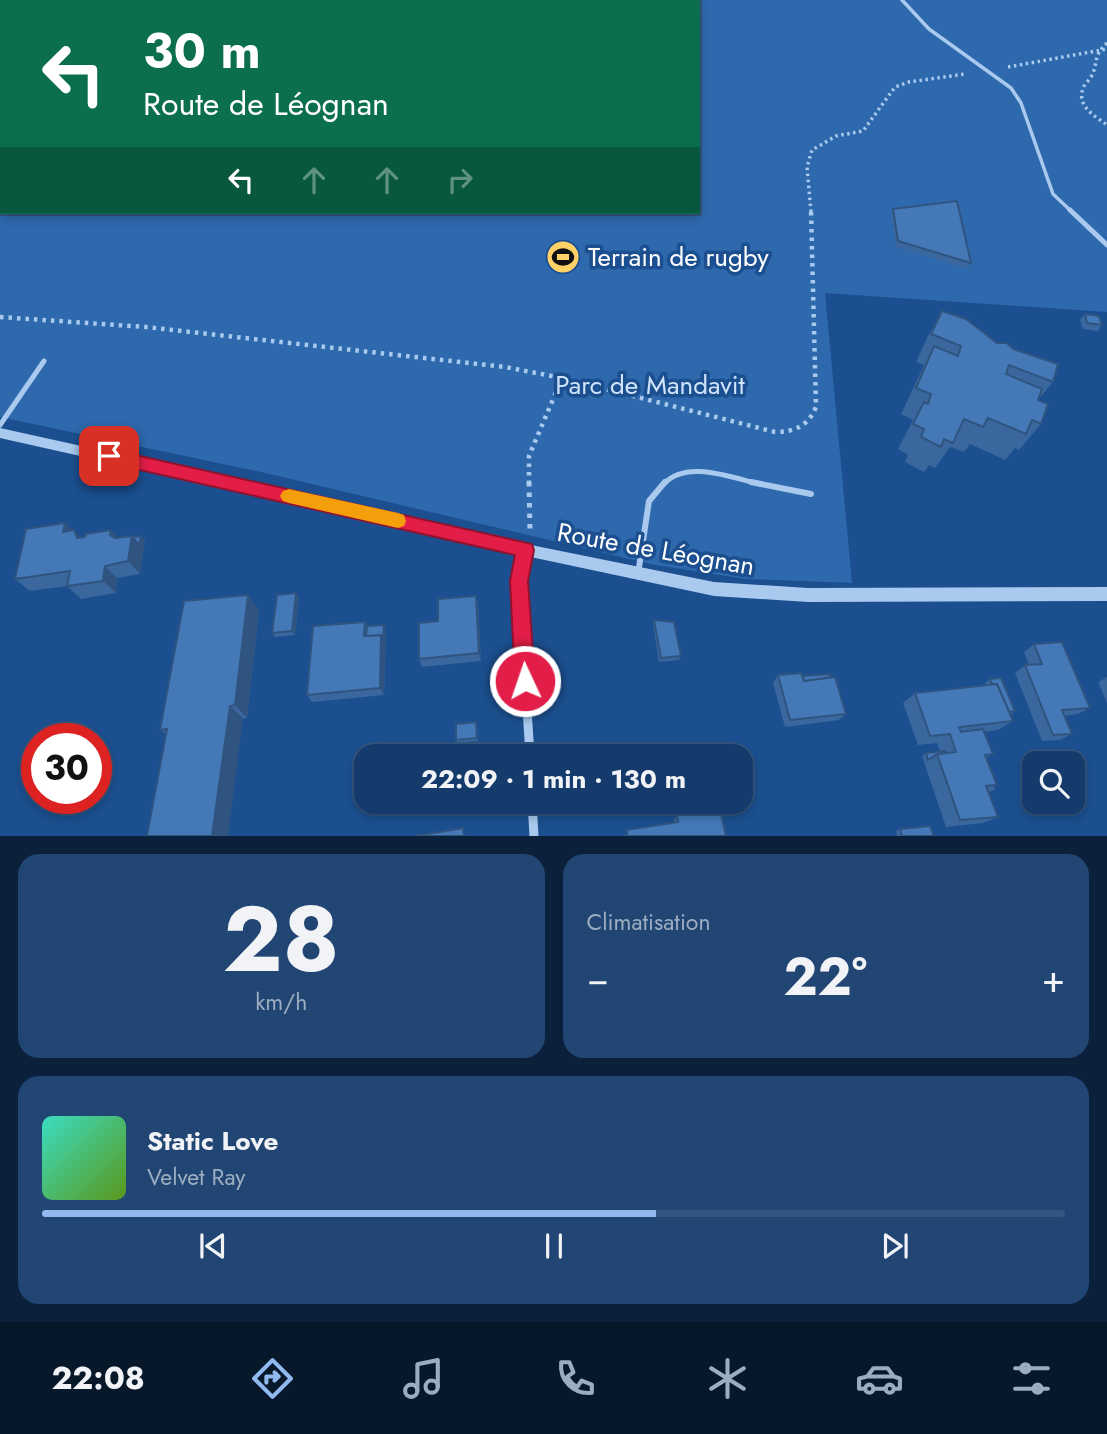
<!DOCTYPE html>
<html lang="fr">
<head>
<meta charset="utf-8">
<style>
  :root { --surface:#143b6b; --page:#214673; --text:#f1f3f6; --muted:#9dadc1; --line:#33557e; --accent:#90b9f0 }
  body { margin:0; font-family:Jost,sans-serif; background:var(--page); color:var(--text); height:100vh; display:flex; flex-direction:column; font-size:26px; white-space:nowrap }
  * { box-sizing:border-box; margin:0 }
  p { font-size:23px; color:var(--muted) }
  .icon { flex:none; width:38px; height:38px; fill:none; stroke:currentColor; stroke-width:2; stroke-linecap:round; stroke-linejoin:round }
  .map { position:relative; height:836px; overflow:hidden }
  .details { display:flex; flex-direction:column; gap:18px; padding:18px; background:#0b203b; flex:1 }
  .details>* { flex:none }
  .top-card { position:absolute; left:0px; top:0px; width:700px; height:214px; box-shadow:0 4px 10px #0003,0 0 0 2px var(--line); background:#0b6e4f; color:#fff; overflow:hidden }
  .fabs { position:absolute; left:1022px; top:751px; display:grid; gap:14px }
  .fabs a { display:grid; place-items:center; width:63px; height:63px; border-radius:14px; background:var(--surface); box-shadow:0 4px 10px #0003,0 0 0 2px var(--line); font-size:35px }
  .speed { position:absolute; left:21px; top:723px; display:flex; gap:14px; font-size:35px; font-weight:700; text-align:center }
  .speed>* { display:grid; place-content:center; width:91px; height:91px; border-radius:50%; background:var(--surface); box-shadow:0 4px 10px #0003,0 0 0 2px var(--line); line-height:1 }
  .speed .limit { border:10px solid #d22; background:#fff; color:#111 }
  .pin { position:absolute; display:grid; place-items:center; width:60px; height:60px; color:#fff; margin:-30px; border-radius:14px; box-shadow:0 4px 10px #0006 }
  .me { position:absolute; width:77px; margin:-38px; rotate:357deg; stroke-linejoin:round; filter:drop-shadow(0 0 5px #0008) }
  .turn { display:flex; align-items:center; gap:24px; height:147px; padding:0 28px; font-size:32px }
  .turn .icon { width:91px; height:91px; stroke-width:2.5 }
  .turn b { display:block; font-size:49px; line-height:60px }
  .lanes { display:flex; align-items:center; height:66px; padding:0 28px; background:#0003; justify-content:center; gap:35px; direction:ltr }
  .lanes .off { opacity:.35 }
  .big { font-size:52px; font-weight:700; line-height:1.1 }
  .details .widget { flex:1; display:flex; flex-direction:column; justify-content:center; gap:10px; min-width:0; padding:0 24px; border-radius:21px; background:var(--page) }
  .details .dial { align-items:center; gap:0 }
  .dial b { font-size:91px; line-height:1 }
  .song { display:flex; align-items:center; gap:21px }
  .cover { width:84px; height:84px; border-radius:10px; background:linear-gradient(135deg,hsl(170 70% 55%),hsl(90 70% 35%)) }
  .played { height:7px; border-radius:4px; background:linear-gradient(90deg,var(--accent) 60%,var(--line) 60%) }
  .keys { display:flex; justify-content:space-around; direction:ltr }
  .heat { display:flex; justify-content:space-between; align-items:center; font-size:38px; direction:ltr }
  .details .tiles { flex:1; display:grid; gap:18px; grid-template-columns:1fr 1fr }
  .widget:last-child { grid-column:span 2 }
  .trip { position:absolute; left:354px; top:744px; width:399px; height:70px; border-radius:21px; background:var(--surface); box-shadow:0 4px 10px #0003,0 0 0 2px var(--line); font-weight:700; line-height:70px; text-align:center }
  .menu { display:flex; height:112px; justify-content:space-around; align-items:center; background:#08182b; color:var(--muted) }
  .menu .icon { width:49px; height:49px }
  .menu .current { color:var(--accent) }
  .menu b { font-size:32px; color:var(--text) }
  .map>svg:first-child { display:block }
  .green { fill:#2e69ad; fill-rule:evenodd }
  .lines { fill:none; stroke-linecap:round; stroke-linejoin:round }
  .path-far2 { stroke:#a9c9ee; stroke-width:3.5; stroke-dasharray:2.5 3.5; stroke-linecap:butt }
  .path-far1 { stroke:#a9c9ee; stroke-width:4.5; stroke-dasharray:3.5 5; stroke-linecap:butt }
  .path { stroke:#a9c9ee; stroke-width:5; stroke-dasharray:4.5 6; stroke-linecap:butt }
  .service-far2 { stroke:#a9c9ee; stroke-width:3.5 }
  .service-far1 { stroke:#a9c9ee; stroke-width:5 }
  .service { stroke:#a9c9ee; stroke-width:6 }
  .minor { stroke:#a9c9ee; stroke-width:9 }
  .tertiary { fill:#a9c9ee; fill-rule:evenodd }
  .wall { fill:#3a679d }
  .shaded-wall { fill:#305480 }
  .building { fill:#4478b7; stroke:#305480; stroke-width:2 }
  .route { fill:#e11d48; stroke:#92132f; stroke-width:2 }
  .slow { fill:#f59e0b }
  .labels { text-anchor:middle; stroke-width:7; stroke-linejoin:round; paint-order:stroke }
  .poi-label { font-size:26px; fill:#fff; stroke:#1b4f8f; text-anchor:start }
  .park-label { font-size:26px; fill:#cfe3fa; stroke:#1b4f8f }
  .street-label { font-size:26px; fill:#fff; stroke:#1b4f8f }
</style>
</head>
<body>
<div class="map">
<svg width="1107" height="836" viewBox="0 0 1107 836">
  <rect width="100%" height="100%" fill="#1b4f8f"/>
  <path class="green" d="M 0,0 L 1107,0 L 1107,312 L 825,293 L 852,583 L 746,579 L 655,565 L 261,472 L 0,417 ZM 2,2 L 698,2 L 698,212 L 2,212 Z"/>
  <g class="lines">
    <g class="path-far2">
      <path d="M 1107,43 C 1092,57 1099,62 1091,77 C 1090,78 1085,85 1084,86 C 1075,106 1094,115 1107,125"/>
      <path d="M 1008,67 L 1107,49"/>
      <path d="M 811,212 L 807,167 L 812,150 L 836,136 L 863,131 L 895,87 L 909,82 L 965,74"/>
    </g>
    <g class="path-far1">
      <path d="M 0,317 L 146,327 L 505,367 L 562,378 L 775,432 C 795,432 808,426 816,407 L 811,210"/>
      <path d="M 529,484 L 529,456 L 562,378"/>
    </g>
    <path class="path" d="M 529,482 L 530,532"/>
    <path class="service-far2" d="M 902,0 L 929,29 L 1011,88 L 1021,103 L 1053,194 L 1072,212"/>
    <g class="service-far1">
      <path d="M 1070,210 L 1107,245"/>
      <path d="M 0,425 L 44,361"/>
      <path d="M 664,484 C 686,459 732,478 760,484"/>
    </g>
    <g class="service">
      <path d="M 751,482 L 811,494"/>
      <path d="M 638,574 L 649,501 L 665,482"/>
    </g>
    <g class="minor">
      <path d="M 526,550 L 519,581 L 530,756"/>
      <path d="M 532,802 L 534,836"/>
    </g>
    <path class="tertiary" d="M 0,428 L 526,544 L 714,582 L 808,588 L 1107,587 L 1107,601 L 808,602 L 714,596 L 526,556 L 0,438 Z"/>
  </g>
  <g class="wall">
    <path d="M 893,209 L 971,263 L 968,269 L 896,247 L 891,215 Z"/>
    <path d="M 942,311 L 997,343 L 1013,349 L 1053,382 L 1038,400 L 1041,424 L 1019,450 L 1015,448 L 1005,460 L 970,444 L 964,452 L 950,447 L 935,468 L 929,465 L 924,472 L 905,462 L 908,455 L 898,449 L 913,420 L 901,414 L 924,365 L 916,362 L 927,338 Z"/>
    <path d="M 1085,314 L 1102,325 L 1098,331 L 1083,329 L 1080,320 Z"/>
    <path d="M 73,531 L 81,538 L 118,538 L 141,536 L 145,540 L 140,574 L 117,578 L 116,593 L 81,599 L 67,586 L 30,591 L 15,579 Z"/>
    <path d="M 248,595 L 259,611 L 247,718 L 166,734 L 160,730 Z"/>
    <path d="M 476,596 L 478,604 L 481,661 L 422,667 L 419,659 L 438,621 Z"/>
    <path d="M 299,597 L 295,635 L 275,637 L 272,633 Z"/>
    <path d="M 654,620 L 681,656 L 679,660 L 659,662 L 653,624 Z"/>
    <path d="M 365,622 L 367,626 L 384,625 L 386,629 L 384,695 L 312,702 L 307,695 Z"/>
    <path d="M 1034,644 L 1090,708 L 1078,714 L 1064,716 L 1072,734 L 1060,740 L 1042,741 L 1015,673 L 1025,665 L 1029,665 L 1024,652 Z"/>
    <path d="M 778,675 L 831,677 L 846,714 L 839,720 L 785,727 L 773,683 Z"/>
    <path d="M 1107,677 L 1107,703 L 1098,682 Z"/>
    <path d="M 990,679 L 1015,711 L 1010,715 L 1013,721 L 998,730 L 984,732 L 993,754 L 986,758 L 997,785 L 994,786 L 995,790 L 989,792 L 998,817 L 983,823 L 946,827 L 922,756 L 926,753 L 940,751 L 937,743 L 918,745 L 903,703 L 915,693 L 986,685 L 985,683 Z"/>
    <path d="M 477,725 L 478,741 L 457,743 L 456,740 Z"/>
    <path d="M 677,815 L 726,836 L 625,836 L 627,830 L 675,823 L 674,820 Z"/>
    <path d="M 900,829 L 934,836 L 897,836 L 896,831 Z"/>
  </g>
  <g class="shaded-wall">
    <path d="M 65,523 L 74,532 L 74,530 L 87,544 L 63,532 Z"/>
    <path d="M 111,530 L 123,544 L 110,535 Z"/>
    <path d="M 132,536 L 139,545 L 141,536 L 145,540 L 140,574 L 128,561 Z"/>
    <path d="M 105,566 L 117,578 L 116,593 L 103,581 Z"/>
    <path d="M 296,593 L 299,597 L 295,635 L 292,631 Z"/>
    <path d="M 248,595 L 259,611 L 247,718 L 235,705 Z"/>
    <path d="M 476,596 L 478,604 L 481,661 L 479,653 Z"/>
    <path d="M 384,625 L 386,629 L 384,695 L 380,688 L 381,635 Z"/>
    <path d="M 230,706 L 243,718 L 228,836 L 212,836 Z"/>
  </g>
  <g class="building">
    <path d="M 957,201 L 971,263 L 898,241 L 893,209 Z"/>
    <path d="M 942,311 L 966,319 L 997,343 L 1007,343 L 1013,349 L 1058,364 L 1053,382 L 1009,365 L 1006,374 L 1042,389 L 1038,400 L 1048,404 L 1041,424 L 1032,420 L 1026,434 L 988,418 L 983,427 L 964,419 L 953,443 L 944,439 L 941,447 L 921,437 L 924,429 L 913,424 L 924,402 L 928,404 L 931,394 L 916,388 L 934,346 L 958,356 L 961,346 L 931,334 Z"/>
    <path d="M 1085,314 L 1099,316 L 1102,325 L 1087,323 Z"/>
    <path d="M 65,523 L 63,532 L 74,530 L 77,538 L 85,537 L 86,534 L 111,530 L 110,535 L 115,538 L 132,536 L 128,561 L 105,566 L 103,581 L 67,586 L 70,571 L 15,579 L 26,529 Z"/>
    <path d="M 141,536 L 139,545 L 133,537 Z"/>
    <path d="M 296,593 L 292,631 L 272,633 L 277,595 Z"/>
    <path d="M 248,595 L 235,705 L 230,706 L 212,836 L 147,836 L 167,729 L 160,730 L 184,601 Z"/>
    <path d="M 476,596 L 479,653 L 419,659 L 419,623 L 438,621 L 438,599 Z"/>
    <path d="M 654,620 L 674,622 L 681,656 L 661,658 Z"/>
    <path d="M 365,622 L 364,636 L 381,635 L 380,688 L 307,695 L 313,626 Z"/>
    <path d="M 384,625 L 383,639 L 381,635 L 366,636 L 367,626 Z"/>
    <path d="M 1062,642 L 1090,708 L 1062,710 L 1072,734 L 1053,735 L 1025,665 L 1042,664 L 1034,644 Z"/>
    <path d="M 801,673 L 804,681 L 835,677 L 846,714 L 790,720 L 778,675 Z"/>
    <path d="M 830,674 L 831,677 L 804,681 L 803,676 Z"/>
    <path d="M 1001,678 L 1015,711 L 1009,712 L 997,684 L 992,684 L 990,679 Z"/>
    <path d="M 997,684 L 1013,721 L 959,727 L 961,732 L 983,729 L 993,754 L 985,755 L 997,785 L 986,786 L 998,817 L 960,820 L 937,754 L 956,752 L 950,734 L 930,736 L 915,693 Z"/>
    <path d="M 476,722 L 477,738 L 456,740 L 456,724 Z"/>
    <path d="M 945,751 L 946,753 L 937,754 L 928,760 L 926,753 Z"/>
    <path d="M 720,809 L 726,836 L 627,836 L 627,830 L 678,822 L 677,815 Z"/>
    <path d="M 930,826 L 934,836 L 902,836 L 900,829 Z"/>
    <path d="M 463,828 L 464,836 L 416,836 Z"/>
  </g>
  <path class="route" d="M 109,449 L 532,544 L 534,550 L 528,581 L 535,681 L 532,688 L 525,691 L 518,688 L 515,681 L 510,581 L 515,555 L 109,463 L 103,461 L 100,456 L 103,451 Z"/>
  <path class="slow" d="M 289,489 L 398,513 L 404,515 L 406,521 L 404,526 L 398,528 L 289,503 L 283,501 L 280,496 L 283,491 Z"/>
  <defs>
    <symbol id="stadium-disc" viewBox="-11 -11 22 22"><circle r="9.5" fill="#ffd166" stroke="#1b4f8f"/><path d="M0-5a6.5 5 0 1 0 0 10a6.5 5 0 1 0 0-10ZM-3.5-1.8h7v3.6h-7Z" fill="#111"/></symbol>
  </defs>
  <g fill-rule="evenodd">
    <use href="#stadium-disc" x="544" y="238" width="38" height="38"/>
  </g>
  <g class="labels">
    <g class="poi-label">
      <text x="588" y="266">Terrain de rugby</text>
    </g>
    <g class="park-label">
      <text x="650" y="394">Parc de Mandavit</text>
    </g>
    <g class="street-label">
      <text transform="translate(656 549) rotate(10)" y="9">Route de Léognan</text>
    </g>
  </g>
</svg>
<div class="fabs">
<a><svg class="icon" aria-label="search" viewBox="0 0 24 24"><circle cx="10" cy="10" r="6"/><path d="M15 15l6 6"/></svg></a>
</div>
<div class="speed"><div class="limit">30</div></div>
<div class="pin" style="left:109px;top:456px;background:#d93025"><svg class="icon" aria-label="arrive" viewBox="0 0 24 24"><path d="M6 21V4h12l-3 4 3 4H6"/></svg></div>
<svg class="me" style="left:525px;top:681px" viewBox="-20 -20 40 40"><circle r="17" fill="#e11d48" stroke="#fff" stroke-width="3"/><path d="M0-11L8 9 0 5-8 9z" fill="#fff"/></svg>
<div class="trip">22:09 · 1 min · 130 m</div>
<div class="top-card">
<div class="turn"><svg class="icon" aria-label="left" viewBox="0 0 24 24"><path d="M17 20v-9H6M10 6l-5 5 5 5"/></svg><div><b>30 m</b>Route de Léognan</div></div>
<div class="lanes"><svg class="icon" aria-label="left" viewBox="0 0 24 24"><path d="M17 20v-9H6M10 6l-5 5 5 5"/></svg><svg class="icon off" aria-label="ahead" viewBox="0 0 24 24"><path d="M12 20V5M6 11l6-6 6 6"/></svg><svg class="icon off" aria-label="ahead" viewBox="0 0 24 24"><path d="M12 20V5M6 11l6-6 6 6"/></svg><svg class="icon off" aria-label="right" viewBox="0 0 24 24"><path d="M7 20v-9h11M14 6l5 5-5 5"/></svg></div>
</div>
</div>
<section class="details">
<div class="tiles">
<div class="widget dial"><b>28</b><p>km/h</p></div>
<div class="widget"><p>Climatisation</p>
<div class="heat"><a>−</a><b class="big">22°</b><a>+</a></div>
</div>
<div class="widget">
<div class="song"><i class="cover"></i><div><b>Static Love</b><p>Velvet Ray</p></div></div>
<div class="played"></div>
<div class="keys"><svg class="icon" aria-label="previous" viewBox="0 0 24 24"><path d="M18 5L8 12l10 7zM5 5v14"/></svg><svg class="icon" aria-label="pause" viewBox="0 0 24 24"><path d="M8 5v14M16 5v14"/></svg><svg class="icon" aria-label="next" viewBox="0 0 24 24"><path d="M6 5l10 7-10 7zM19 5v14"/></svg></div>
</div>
</div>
</section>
<nav class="menu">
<b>22:08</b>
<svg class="icon current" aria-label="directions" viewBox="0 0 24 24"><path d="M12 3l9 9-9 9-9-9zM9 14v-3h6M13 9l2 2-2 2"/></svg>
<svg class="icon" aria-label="music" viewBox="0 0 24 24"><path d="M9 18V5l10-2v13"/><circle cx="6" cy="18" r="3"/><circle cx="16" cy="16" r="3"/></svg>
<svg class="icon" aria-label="phone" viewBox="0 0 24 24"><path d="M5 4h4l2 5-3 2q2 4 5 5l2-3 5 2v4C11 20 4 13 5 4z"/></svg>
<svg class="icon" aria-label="climate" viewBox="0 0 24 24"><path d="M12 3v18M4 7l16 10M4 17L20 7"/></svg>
<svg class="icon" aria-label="car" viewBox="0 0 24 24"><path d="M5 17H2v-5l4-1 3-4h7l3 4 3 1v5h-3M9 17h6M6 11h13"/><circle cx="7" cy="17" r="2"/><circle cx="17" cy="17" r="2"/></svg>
<svg class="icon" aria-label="filters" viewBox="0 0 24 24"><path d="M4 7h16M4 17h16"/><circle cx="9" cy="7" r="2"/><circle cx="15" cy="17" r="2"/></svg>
</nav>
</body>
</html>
